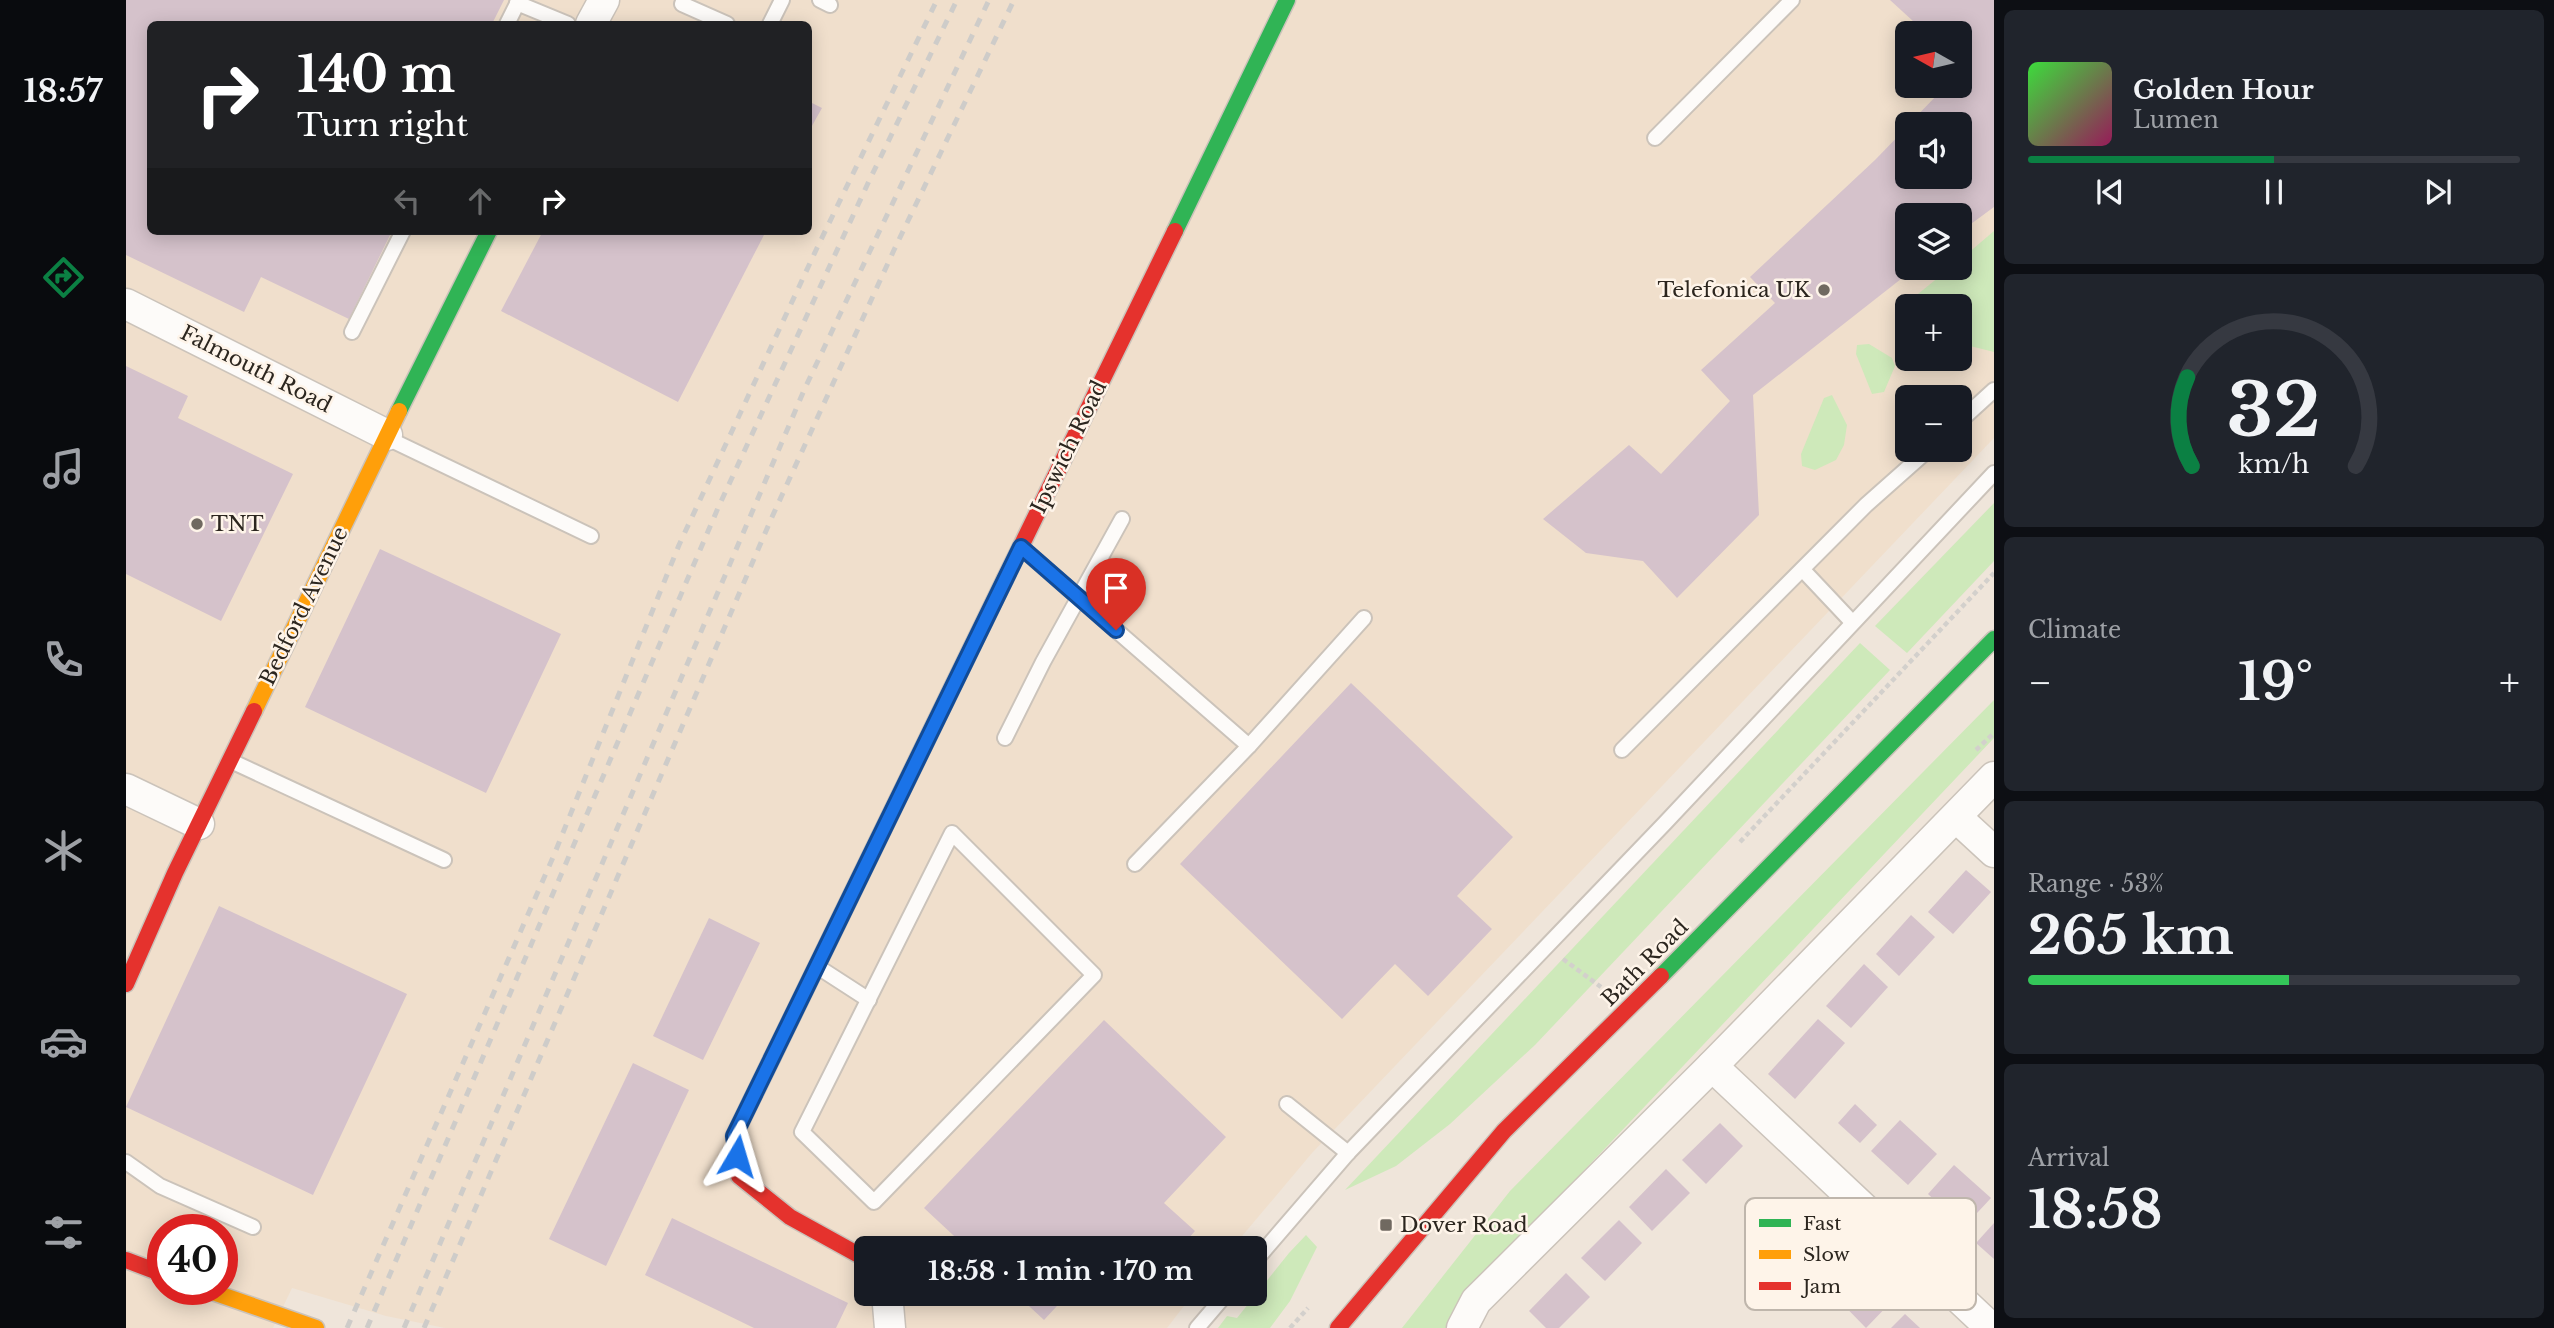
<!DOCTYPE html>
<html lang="en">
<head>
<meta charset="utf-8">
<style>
  :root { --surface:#171b24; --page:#20242c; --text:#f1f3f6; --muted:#9ea1a6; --line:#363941; --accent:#0b8043 }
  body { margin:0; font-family:"Libre Baskerville",serif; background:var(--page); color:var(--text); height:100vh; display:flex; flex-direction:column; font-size:26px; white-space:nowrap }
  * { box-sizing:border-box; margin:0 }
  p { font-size:23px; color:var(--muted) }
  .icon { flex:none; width:38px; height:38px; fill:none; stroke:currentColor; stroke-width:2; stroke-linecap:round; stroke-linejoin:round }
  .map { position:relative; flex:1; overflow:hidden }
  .sheet { display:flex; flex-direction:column; gap:10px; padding:10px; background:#0d0f14; width:560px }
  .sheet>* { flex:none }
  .guide { position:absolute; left:21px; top:21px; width:665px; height:214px; border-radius:10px; box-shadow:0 4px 18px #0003; background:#202124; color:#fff; overflow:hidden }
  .needle { width:46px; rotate:278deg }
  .tools { position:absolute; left:1769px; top:21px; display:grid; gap:14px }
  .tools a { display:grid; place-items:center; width:77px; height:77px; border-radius:10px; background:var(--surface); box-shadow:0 4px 18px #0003; font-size:35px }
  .speed { position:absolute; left:21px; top:1214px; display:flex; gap:14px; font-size:35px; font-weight:700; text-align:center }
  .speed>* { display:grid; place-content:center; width:91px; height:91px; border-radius:50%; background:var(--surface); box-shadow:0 4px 18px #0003; line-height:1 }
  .speed .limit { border:10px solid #d22; background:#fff; color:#111 }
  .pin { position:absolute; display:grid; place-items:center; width:60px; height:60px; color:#fff; margin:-72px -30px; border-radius:50% 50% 50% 0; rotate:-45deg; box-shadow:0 0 7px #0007 }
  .pin .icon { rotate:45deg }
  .me { position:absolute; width:77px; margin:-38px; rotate:7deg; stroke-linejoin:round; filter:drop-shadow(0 0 5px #0008) }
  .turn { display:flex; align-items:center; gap:24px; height:147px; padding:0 35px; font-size:32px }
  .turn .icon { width:91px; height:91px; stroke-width:2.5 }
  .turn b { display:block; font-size:49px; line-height:60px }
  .lanes { display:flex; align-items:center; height:66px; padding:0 35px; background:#0003; justify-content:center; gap:35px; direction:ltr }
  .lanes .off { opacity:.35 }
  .big { font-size:52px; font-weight:700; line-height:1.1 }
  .sheet .widget { flex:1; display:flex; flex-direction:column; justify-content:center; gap:10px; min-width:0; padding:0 24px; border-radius:10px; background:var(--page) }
  .sheet .dial { align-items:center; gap:0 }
  .dial svg { height:182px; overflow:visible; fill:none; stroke:var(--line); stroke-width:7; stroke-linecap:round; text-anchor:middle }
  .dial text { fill:var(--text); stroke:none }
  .song { display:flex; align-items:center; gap:21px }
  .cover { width:84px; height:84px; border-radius:10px; background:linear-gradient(135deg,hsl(120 70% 55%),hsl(330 70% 35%)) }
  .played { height:7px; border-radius:4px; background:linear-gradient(90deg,var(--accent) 50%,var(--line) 50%) }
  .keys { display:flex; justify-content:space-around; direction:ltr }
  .heat { display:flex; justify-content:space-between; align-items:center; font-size:38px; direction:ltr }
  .charge { height:10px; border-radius:5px; background:linear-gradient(90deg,#34c759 53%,var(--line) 0) }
  .trip { position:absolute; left:728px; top:1236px; width:413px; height:70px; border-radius:10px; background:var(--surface); box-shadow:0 4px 18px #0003; font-weight:700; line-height:70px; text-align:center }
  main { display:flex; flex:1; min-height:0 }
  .dock { display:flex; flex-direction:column; width:126px; justify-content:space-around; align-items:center; background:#090b0e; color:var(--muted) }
  .dock .icon { width:49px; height:49px }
  .dock .on { color:var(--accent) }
  .dock b { font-size:32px; color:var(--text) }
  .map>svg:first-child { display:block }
  .built { fill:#f0dfcc; fill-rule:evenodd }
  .green { fill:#cee9ba }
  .building { fill:#d5c2cb }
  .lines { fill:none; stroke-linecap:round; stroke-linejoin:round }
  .lane-casing { stroke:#cbc3ba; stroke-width:18 }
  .street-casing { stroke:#cbc3ba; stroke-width:33 }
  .fast-casing { stroke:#cbc3ba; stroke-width:19 }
  .slow-casing { stroke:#cbc3ba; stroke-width:19 }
  .jam-casing { stroke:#cbc3ba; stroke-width:19 }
  .path { stroke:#d3d0cc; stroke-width:4.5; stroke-dasharray:5 3.5; stroke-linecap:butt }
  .lane { stroke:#fdfbf9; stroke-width:14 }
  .street { stroke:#fdfbf9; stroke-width:30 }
  .fast { stroke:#30b455; stroke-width:16 }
  .slow { stroke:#ff9f0a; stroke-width:16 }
  .jam { stroke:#e5322d; stroke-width:16 }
  .rail { stroke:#ceccc9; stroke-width:5; stroke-dasharray:9 9; stroke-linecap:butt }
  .route-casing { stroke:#114b97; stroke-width:18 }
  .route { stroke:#1a73e8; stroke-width:12 }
  .poi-dot { fill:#706960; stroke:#fef4e9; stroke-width:2.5 }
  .labels { text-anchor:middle; stroke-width:5; stroke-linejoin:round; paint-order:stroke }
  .poi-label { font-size:21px; fill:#2c261f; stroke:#fef4e9; text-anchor:start }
  .street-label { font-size:21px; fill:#2c261f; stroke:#fef4e9 }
  .key { fill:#fef4e9; stroke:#bfb6ac; stroke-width:2 }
  .key-label { font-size:19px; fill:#2c261f }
</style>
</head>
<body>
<main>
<nav class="dock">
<b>18:57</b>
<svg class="icon on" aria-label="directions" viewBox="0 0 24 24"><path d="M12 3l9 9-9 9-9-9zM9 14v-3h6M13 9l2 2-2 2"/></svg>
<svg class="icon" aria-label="music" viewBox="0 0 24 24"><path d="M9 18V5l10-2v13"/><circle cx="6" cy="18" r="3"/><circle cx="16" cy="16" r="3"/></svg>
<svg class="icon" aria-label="phone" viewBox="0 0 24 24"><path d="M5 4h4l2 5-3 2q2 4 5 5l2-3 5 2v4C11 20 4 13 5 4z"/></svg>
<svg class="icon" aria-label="climate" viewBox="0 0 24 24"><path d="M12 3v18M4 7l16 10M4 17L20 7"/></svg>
<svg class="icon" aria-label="car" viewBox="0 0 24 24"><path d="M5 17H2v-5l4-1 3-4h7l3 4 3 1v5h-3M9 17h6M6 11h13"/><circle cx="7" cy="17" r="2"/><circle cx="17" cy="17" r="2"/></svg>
<svg class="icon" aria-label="filters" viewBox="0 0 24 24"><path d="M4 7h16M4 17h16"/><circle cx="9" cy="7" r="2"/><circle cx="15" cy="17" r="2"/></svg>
</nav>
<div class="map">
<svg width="1868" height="1328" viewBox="0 0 1868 1328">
  <rect width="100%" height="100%" fill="#efe5da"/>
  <path class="built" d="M 0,0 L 1868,0 L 1868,438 L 1186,1153 L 1106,1248 L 740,1248 L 740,1293 L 1068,1293 L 1041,1328 L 319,1328 L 260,1316 L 166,1288 L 147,1328 L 0,1328 ZM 24,24 L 682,24 L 682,231 L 24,231 ZM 1782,33 L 1834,33 L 1834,86 L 1782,86 ZM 1782,124 L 1834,124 L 1834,177 L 1782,177 ZM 1782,215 L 1834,215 L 1834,268 L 1782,268 ZM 1782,306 L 1834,306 L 1834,359 L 1782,359 ZM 1782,397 L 1834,397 L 1834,450 L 1782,450 ZM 37,1230 L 96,1230 L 96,1290 L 37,1290 Z"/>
  <g class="green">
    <path d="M 1868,231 L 1868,352 L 1844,346 L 1834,349 L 1834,306 L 1782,306 L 1781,333 L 1779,332 L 1771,311 L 1824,268 L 1834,268 L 1834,260 Z"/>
    <path d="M 1743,344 L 1766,358 L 1769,366 L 1758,392 L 1746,394 L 1730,354 L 1731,345 Z"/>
    <path d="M 1706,395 L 1721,425 L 1718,445 L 1710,460 L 1689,470 L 1676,466 L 1675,454 L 1698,398 Z"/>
    <path d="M 1868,503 L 1868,561 L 1781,653 L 1749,626 Z"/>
    <path d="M 1734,643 L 1764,670 L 1409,1045 L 1324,1124 L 1270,1166 L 1219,1190 Z"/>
    <path d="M 1868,700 L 1868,738 L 1341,1294 L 1325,1328 L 1276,1328 L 1384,1191 Z"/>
    <path d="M 1180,1235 L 1191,1247 L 1164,1301 L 1144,1328 L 1092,1328 L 1101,1316 L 1111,1318 L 1163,1253 Z"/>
  </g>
  <g class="building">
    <path d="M 0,0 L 378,0 L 366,24 L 24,24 L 24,231 L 266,231 L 223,319 L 135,277 L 118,312 L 0,255 Z"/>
    <path d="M 1764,0 L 1868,0 L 1868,207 L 1834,232 L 1834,215 L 1782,215 L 1782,268 L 1789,268 L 1627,395 L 1633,515 L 1551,598 L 1517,561 L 1460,553 L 1417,519 L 1503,445 L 1535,474 L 1604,401 L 1575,370 L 1649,303 L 1624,277 L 1749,160 L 1782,126 L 1782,177 L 1834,177 L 1834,124 L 1783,124 L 1813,93 L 1806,86 L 1834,86 L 1834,33 L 1800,33 Z"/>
    <path d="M 682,101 L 696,108 L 682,133 Z"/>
    <path d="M 417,231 L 640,231 L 552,402 L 375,311 Z"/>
    <path d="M 0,366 L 62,396 L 52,418 L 167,474 L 95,621 L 0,574 Z"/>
    <path d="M 254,549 L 435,634 L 360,793 L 179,707 Z"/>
    <path d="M 1225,683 L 1387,837 L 1331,896 L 1366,929 L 1302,996 L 1269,964 L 1216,1019 L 1054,864 Z"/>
    <path d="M 1840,870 L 1865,892 L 1827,934 L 1802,912 Z"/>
    <path d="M 93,906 L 281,994 L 187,1195 L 0,1107 Z"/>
    <path d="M 1785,915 L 1809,937 L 1773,976 L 1750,954 Z"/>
    <path d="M 583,918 L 634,943 L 577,1060 L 527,1036 Z"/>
    <path d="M 1738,964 L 1762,987 L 1725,1028 L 1700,1006 Z"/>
    <path d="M 1692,1019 L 1719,1043 L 1669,1099 L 1642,1074 Z"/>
    <path d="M 978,1020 L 1100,1137 L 1038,1203 L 1069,1231 L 1054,1248 L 841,1248 L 798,1208 Z"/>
    <path d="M 507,1063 L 563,1090 L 480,1266 L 423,1239 Z"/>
    <path d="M 1729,1104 L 1751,1125 L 1734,1143 L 1712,1123 Z"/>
    <path d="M 1774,1120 L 1811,1154 L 1782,1185 L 1745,1151 Z"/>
    <path d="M 1594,1123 L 1617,1146 L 1580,1184 L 1556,1160 Z"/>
    <path d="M 1828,1165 L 1865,1198 L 1838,1227 L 1802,1194 Z"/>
    <path d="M 1540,1169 L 1564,1193 L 1526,1231 L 1503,1207 Z"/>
    <path d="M 546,1218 L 722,1303 L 710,1328 L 628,1328 L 519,1275 Z"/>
    <path d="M 1493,1220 L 1516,1243 L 1479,1281 L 1455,1258 Z"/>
    <path d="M 1868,1223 L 1868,1259 L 1850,1243 Z"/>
    <path d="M 1730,1265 L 1766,1301 L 1740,1328 L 1704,1291 Z"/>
    <path d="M 1440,1273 L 1464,1297 L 1433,1328 L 1420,1328 L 1403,1311 Z"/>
    <path d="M 889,1293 L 943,1293 L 918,1320 Z"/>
    <path d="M 1779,1314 L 1794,1328 L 1765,1328 Z"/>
  </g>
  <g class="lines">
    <defs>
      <g id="lane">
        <path d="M 694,0 L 704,5"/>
        <path d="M 391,3 L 442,24"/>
        <path d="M 556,4 L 601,24"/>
        <path d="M 381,24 L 393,0"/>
        <path d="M 644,24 L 656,0"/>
        <path d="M 1529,138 L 1666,0"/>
        <path d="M 226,332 L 277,231"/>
        <path d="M 1834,421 L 1868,390"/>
        <path d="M 261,438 L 465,536"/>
        <path d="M 897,549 L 1123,746"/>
        <path d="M 1677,570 L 1726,622"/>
        <path d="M 879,738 L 917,662 L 996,519"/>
        <path d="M 1496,750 L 1740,505 L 1802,450"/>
        <path d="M 105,761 L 318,860"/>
        <path d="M 826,833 L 968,975 L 748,1202 L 676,1132 Z"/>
        <path d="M 1009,864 L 1123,746 L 1238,618"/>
        <path d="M 692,967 L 743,1000"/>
        <path d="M 1161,1104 L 1222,1153"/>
        <path d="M 0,1162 L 34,1186 L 127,1227"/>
        <path d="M 1129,1261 L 1222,1153 L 1539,823 L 1868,473"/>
        <path d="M 1071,1328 L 1101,1293"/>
      </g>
      <g id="street">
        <path d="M 465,24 L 478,0"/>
        <path d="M 0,304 L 261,435"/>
        <path d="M 0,789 L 73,824"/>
        <path d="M 1830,817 L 1868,852"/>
        <path d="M 1586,1066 L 1865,1328"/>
        <path d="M 761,1293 L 764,1328"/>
        <path d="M 1336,1328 L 1350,1301 L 1586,1066 L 1868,777"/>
      </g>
      <g id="fast">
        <path d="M 1049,231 L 1161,0"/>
        <path d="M 273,411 L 363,231"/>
        <path d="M 1535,976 L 1868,639"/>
        <path d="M 646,1058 L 879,579"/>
      </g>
      <g id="slow">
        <path d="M 128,711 L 273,411"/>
        <path d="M 81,1290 L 190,1328"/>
      </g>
      <g id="jam">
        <path d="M 879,579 L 1049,231"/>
        <path d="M 0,984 L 49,873 L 128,711"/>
        <path d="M 646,1058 L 608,1136 L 613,1176 L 664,1217 L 740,1259"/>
        <path d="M 0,1260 L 37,1274"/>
        <path d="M 1212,1328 L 1378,1131 L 1535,976"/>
      </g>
    </defs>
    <use href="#lane" class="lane-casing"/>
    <use href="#street" class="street-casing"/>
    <use href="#fast" class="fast-casing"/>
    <use href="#slow" class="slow-casing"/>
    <use href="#jam" class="jam-casing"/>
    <g class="path">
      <path d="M 1850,750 L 1868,733"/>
      <path d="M 1614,842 L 1868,573"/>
      <path d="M 1437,959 L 1475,987"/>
      <path d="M 1164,1328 L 1182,1308"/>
    </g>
    <use href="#lane" class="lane"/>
    <use href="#street" class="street"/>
    <use href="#fast" class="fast"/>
    <use href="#slow" class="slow"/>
    <use href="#jam" class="jam"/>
    <g class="rail">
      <path d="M 221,1328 L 428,855 L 553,545 L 691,248 L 811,0"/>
      <path d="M 241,1328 L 592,508 L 743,181 L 831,0"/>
      <path d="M 278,1328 L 679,388 L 863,0"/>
      <path d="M 298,1328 L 646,517 L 768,250 L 888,0"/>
    </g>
  </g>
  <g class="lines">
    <defs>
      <path id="route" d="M 611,1156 L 608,1136 L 895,547 L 990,630"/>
    </defs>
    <use href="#route" class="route-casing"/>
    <use href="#route" class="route"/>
  </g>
  <g class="poi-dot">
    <circle cx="1698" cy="290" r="7"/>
    <circle cx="71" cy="524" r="7"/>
    <rect x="1253" y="1218" width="14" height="14" rx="3.5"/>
  </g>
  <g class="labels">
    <g class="poi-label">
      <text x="1684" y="297" text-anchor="end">Telefonica UK</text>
      <text x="85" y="531">TNT</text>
      <text x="1274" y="1232">Dover Road</text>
    </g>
    <g class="street-label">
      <text transform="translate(130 369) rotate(27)" y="7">Falmouth Road</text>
      <text transform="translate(943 447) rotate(-64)" y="7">Ipswich Road</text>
      <text transform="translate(178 606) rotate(-64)" y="7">Bedford Avenue</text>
      <text transform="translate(1519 963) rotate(-45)" y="7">Bath Road</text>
    </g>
  </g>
  <rect x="1619" y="1198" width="231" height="112" rx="10" class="key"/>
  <rect x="1633" y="1219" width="32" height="8" fill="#30b455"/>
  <rect x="1633" y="1250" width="32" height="9" fill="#ff9f0a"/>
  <rect x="1633" y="1282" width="32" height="8" fill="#e5322d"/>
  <g class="key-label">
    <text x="1677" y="1230">Fast</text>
    <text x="1677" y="1261">Slow</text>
    <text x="1677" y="1293">Jam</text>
  </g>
</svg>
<div class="tools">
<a><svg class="needle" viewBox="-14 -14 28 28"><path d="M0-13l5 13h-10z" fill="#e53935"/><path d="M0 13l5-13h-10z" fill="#9ea1a6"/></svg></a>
<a><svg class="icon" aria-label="sound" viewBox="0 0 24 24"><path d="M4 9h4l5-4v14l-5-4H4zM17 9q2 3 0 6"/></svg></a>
<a><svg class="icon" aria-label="layers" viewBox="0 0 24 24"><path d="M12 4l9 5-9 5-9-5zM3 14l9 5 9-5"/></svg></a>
<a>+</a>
<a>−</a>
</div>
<div class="speed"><div class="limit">40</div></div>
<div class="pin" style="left:990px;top:630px;background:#d93025"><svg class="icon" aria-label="arrive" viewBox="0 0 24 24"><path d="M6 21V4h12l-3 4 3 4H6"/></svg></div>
<svg class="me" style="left:611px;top:1156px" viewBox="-20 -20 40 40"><path d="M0-17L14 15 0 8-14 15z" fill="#1a73e8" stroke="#fff" stroke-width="4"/></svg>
<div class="trip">18:58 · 1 min · 170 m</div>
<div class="guide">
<div class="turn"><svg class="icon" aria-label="right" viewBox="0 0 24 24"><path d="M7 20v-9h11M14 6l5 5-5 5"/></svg><div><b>140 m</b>Turn right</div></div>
<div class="lanes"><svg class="icon off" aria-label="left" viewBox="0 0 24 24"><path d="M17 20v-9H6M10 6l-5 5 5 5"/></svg><svg class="icon off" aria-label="ahead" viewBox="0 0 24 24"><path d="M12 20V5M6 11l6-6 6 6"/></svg><svg class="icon" aria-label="right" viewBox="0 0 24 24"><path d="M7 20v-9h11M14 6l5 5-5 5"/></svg></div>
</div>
</div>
<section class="sheet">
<div class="widget">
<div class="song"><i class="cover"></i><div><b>Golden Hour</b><p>Lumen</p></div></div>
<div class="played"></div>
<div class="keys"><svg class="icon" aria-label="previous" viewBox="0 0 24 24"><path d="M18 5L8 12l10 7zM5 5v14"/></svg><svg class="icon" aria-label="pause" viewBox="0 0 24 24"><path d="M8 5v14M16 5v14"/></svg><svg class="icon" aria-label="next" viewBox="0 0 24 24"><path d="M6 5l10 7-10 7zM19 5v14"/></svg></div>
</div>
<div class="widget dial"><svg viewBox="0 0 100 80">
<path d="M14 69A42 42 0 1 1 86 69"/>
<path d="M14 69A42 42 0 0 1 12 30" stroke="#0b8043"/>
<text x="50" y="56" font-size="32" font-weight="700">32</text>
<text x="50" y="72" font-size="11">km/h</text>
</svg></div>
<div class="widget"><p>Climate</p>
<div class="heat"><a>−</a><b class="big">19°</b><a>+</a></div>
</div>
<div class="widget"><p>Range · 53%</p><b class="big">265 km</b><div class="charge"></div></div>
<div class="widget"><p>Arrival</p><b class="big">18:58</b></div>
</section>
</main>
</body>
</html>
